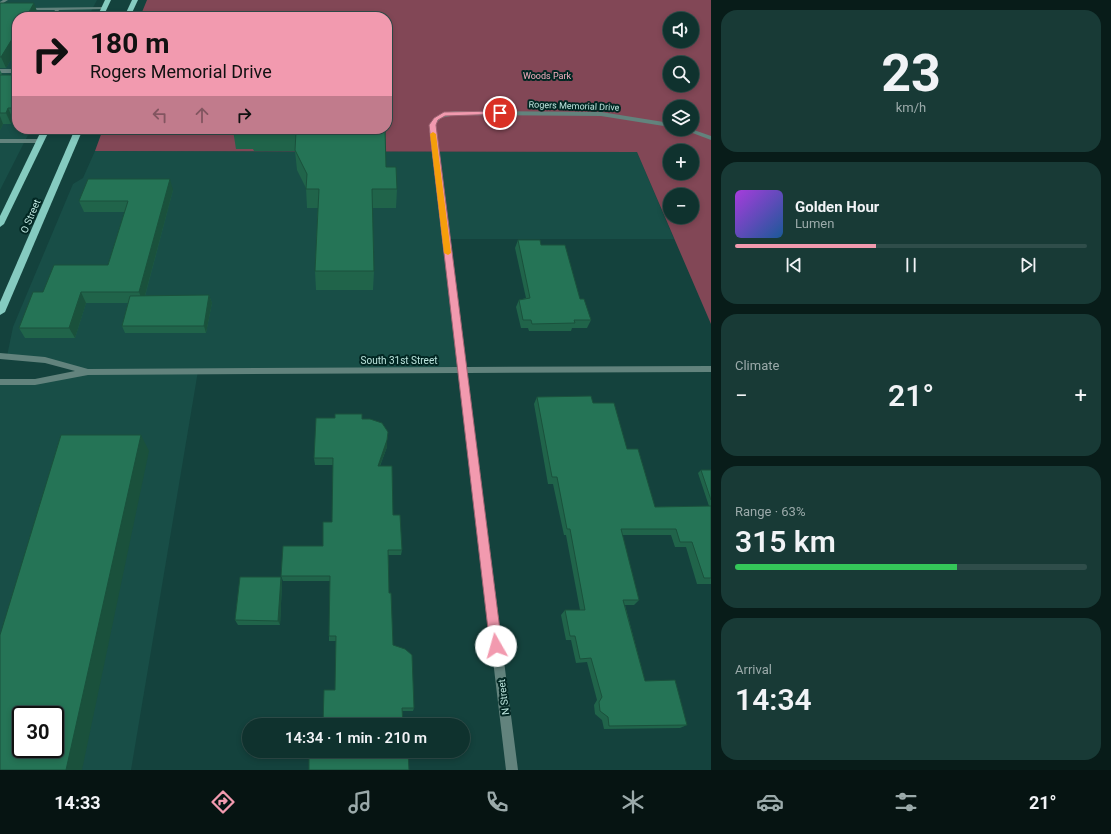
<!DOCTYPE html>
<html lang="en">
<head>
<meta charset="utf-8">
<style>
  :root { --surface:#0f322e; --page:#183a36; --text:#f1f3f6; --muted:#9baaaa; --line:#2f4d4a; --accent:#f29aaf }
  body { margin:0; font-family:Roboto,sans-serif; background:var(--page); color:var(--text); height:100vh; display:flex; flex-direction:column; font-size:15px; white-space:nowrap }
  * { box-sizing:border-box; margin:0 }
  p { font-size:13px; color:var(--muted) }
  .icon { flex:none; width:22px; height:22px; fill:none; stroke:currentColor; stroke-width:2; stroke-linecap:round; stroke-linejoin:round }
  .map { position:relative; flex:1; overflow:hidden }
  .drawer { display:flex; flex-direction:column; gap:10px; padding:10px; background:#081c19; width:400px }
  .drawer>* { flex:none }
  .banner { position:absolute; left:12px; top:12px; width:380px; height:122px; border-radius:16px; box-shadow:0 2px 6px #0003,0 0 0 1px var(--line); background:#f29aaf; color:#111; overflow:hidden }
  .tools { position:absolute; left:663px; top:12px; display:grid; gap:8px }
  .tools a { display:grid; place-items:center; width:36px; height:36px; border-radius:50%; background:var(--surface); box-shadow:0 2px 6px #0003,0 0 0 1px var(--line); font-size:20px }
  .speed { position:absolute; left:12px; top:706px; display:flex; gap:8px; font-size:20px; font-weight:700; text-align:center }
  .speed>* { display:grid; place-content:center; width:52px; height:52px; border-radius:50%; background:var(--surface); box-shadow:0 2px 6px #0003,0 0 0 1px var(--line); line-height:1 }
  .speed .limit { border:2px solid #111; border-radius:6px; background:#fff; color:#111 }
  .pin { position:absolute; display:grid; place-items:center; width:34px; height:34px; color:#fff; margin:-17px; border:2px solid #fff; border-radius:50%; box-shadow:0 1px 4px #0007 }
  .me { position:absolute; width:44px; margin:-22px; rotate:353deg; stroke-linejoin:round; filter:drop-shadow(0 0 3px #0008) }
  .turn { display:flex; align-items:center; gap:14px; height:84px; padding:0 12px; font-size:18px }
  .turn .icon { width:52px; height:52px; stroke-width:2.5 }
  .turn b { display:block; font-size:28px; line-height:34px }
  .lanes { display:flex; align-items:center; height:38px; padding:0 12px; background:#0003; justify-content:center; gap:20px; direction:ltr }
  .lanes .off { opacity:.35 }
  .big { font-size:30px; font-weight:600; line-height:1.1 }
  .drawer .tile { flex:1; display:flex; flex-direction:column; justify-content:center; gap:6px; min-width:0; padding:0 14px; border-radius:16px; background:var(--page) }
  .drawer .dial { align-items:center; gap:0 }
  .dial b { font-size:52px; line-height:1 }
  .song { display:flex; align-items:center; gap:12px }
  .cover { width:48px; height:48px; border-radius:6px; background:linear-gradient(135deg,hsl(280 70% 55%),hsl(210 70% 35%)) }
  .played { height:4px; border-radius:2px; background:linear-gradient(90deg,var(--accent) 40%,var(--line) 40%) }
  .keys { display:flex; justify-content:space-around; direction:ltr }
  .heat { display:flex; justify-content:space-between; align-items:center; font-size:22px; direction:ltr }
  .charge { height:6px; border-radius:3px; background:linear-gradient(90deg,#34c759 63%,var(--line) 0) }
  .trip { position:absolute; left:242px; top:718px; width:228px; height:40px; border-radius:20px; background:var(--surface); box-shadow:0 2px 6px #0003,0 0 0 1px var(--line); font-weight:600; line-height:40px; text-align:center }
  .menu { display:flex; height:64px; justify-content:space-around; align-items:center; background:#061412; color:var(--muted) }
  .menu .icon { width:28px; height:28px }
  .menu .on { color:var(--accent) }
  .menu b { font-size:18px; color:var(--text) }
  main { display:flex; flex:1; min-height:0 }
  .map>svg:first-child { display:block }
  .built { fill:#184e47; fill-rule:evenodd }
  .green { fill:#824756; fill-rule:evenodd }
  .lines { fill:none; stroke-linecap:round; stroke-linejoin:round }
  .service { fill:#62837d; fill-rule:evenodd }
  .minor { fill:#62837d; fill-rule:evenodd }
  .primary { fill:#85cbc0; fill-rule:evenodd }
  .wall { fill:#20644a }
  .shaded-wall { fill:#1a513c }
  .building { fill:#257456; stroke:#1a513c; fill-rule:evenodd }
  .route { fill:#f29aaf; stroke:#9d6472 }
  .slow { fill:#f59e0b }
  .labels { text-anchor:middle; stroke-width:4; stroke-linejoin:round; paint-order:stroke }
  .far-park-label { font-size:9px; fill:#f7b0c0; stroke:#022723 }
  .far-street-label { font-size:9px; fill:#bde5de; stroke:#022723 }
  .street-label { font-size:10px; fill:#bde5de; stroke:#022723 }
</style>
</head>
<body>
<main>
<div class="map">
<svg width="711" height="770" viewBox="0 0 711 770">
  <rect width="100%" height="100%" fill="#14423d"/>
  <g class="built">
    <path d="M 0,0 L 97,0 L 88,17 L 17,17 L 17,129 L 31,129 L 0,190 Z"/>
    <path d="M 95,151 L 637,152 L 674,239 L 446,239 L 462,369 L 198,371 L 131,770 L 0,770 L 0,382 L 35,382 L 87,372 L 45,360 L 7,356 L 13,327 L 73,184 L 83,178 ZM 21,715 L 55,715 L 55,749 L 21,749 Z"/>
  </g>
  <path class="green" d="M 147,0 L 711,0 L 711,324 L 637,152 L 95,151 L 103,129 L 387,129 L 387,17 L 140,17 ZM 670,19 L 692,19 L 692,41 L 670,41 ZM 670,63 L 692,63 L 692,85 L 670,85 ZM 670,107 L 692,107 L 692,129 L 670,129 ZM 670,151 L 692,151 L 692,173 L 670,173 ZM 670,195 L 692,195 L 692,217 L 670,217 Z"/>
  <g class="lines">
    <g class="service">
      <path d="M 3,0 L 8,0 L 0,5 L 0,2 Z"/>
      <path d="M 104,7 L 106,8 L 106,9 L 59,10 L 55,17 L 51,17 L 55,10 L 27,10 L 25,9 L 27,8 Z"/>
      <path d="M 455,111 L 601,112 L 670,123 L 670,127 L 601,116 L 455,115 L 441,118 L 434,126 L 429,125 C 436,115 443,113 455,111 Z"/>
      <path d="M 682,129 L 691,129 L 711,136 L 711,140 Z"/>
      <path d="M 0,139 L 40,139 L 43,141 L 40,143 L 0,143 Z"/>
    </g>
    <g class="minor">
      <rect x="0" y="69" width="17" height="4"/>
      <path d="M 432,123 L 435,125 L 466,367 L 711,366 L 711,372 L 467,373 L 518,770 L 506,770 L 459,373 L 88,375 L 35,385 L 0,385 L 0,379 L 35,379 L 75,371 L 45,363 L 0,359 L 0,353 L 45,357 L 88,369 L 458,367 L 429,125 Z"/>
    </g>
    <g class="primary">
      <path d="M 105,0 L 111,0 L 103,17 L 97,17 Z"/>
      <path d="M 132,0 L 138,0 L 130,17 L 124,17 Z"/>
      <path d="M 42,129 L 50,129 L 4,224 L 0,227 L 0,216 Z"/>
      <path d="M 75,129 L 83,129 L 5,312 L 0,315 L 0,302 Z"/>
    </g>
  </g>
  <g class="wall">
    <path d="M 0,3 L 38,14 L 6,68 L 0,68 Z"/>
    <path d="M 0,70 L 2,74 L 2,75 L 17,75 L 17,119 L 13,119 L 11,124 L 3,124 L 0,130 Z"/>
    <path d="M 385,129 L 386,167 L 397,189 L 396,208 L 372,208 L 374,271 L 373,290 L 316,290 L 315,271 L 318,208 L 307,208 L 306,188 L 297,170 L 295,151 L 254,151 L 253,149 L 236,149 L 233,130 Z"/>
    <path d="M 173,190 L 145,296 L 209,295 L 212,303 L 206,333 L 125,333 L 122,326 L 128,303 L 86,303 L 75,338 L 25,338 L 19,328 L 43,292 L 108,265 L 125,212 L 84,212 L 79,201 Z"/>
    <path d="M 518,240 L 541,245 L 580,299 L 591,320 L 587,328 L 572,328 L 571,331 L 529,331 L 528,328 L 521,328 L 516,307 L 519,300 L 526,298 L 515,248 Z"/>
    <path d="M 537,397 L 593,403 L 627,449 L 655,507 L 709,506 L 698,473 L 701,470 L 711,470 L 711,584 L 697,584 L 686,547 L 675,547 L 671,535 L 622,535 L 639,600 L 634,605 L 625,605 L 645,681 L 687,725 L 680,728 L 604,729 L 602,720 L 595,714 L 594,705 L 597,700 L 587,662 L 576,663 L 571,640 L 566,640 L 561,615 L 565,610 L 580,610 L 566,535 L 564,535 L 553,484 L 548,484 L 534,404 Z"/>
    <path d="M 362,419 L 387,447 L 380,466 L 402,550 L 401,555 L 388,555 L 389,593 L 393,645 L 414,708 L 413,711 L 402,711 L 335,690 L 336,641 L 329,641 L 329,636 L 330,581 L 283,581 L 281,576 L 323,546 L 332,522 L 333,465 L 315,465 L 314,458 Z"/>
    <path d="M 281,577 L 282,583 L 280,625 L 238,625 L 235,620 Z"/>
  </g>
  <g class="shaded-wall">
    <path d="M 34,3 L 38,14 L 36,17 L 26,17 Z"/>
    <path d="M 17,31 L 17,49 L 6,68 L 1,57 Z"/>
    <path d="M 17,102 L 17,115 L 14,108 Z"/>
    <path d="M 8,108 L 13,119 L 11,124 L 6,113 Z"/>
    <path d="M 0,116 L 3,124 L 0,130 Z"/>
    <path d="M 170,179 L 173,190 L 143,303 L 139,292 Z"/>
    <path d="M 81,292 L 86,303 L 75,338 L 69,328 Z"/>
    <path d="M 209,295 L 212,303 L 206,333 L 204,326 Z"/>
    <path d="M 141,435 L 149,451 L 82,770 L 66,770 Z"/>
    <path d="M 387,440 L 387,447 L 377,473 L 378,466 Z"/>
    <path d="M 281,577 L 282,583 L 280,625 L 278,621 Z"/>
  </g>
  <g class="building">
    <path d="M 0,3 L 34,3 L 26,17 L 17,17 L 17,31 L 1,57 L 0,57 Z"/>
    <path d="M 0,75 L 17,75 L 17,102 L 14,108 L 8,108 L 6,113 L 0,113 Z"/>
    <path d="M 233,129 L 385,129 L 386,167 L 396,167 L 397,189 L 372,189 L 374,271 L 315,271 L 319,189 L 306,189 L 307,174 L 295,150 L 296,132 L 251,132 L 251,130 L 233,130 Z"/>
    <path d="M 88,179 L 170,179 L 139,292 L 81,292 L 69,328 L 19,328 L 33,292 L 43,292 L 54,265 L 108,265 L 128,201 L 79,201 Z"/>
    <path d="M 518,240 L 540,240 L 541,245 L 565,245 L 580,299 L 584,299 L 591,320 L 574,320 L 575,323 L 532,324 L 531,320 L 523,320 L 519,300 L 530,298 Z"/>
    <path d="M 209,295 L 204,326 L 122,326 L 130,296 Z"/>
    <path d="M 591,396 L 593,403 L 614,403 L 627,449 L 638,449 L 655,507 L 711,506 L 711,578 L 704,578 L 692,542 L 680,542 L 676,529 L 621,529 L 639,600 L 623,600 L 645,681 L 675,680 L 687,725 L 609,726 L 608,717 L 600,711 L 599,702 L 602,697 L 591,658 L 580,659 L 575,636 L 570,636 L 565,610 L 585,610 L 570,529 L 567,529 L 557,477 L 552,477 L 537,397 Z"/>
    <path d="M 335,414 L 362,414 L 362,419 L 370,419 L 382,423 L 388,432 L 387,440 L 378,466 L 392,466 L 393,515 L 400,515 L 402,550 L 388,550 L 389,593 L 391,593 L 393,645 L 405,649 L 412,655 L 414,708 L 402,708 L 403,725 L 323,725 L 324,690 L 335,690 L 336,636 L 329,636 L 330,576 L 281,576 L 283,546 L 323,546 L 323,522 L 332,522 L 333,458 L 314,458 L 316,418 L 335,418 Z"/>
    <path d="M 61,435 L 141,435 L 66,770 L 76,770 L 0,770 L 0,635 ZM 21,715 L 55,715 L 55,749 L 21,749 Z"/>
    <path d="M 701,470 L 711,470 L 711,500 Z"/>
    <path d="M 240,577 L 281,577 L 278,621 L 235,620 Z"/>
    <path d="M 322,751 L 408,751 L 409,770 L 309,770 L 309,756 L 322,756 Z"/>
  </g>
  <path class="route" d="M 500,111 L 502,112 L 502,114 L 445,116 L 438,120 L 436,125 L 502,646 L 500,650 L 496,652 L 492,650 L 490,646 L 429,125 L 434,118 L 444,112 Z"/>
  <path class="slow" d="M 433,132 L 436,134 L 451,253 L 448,255 L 444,253 L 430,134 Z"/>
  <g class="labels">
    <g class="far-park-label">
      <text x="547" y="79">Woods Park</text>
    </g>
    <g class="far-street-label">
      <text transform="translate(574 106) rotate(2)" y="3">Rogers Memorial Drive</text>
    </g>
    <g class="street-label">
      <text transform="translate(30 216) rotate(-67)" y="4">O Street</text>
      <text x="399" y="364">South 31st Street</text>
      <text transform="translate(503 697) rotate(-97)" y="4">N Street</text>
    </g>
  </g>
</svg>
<div class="tools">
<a><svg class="icon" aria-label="sound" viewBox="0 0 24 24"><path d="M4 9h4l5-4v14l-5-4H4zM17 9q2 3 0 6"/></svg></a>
<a><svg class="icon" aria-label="search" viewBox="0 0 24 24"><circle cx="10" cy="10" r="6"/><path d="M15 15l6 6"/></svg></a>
<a><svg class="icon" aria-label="layers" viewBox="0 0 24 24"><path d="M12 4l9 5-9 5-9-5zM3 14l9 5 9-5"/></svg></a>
<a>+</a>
<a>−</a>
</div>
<div class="speed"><div class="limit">30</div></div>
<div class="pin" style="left:500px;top:113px;background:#d93025"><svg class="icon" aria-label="arrive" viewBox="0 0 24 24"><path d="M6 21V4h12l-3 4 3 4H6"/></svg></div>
<svg class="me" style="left:496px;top:646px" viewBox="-20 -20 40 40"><circle r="19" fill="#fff"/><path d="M0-13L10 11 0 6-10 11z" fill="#f29aaf"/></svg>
<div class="trip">14:34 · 1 min · 210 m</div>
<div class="banner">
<div class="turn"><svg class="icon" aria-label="right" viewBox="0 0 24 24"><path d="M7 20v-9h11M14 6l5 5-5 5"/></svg><div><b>180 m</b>Rogers Memorial Drive</div></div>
<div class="lanes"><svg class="icon off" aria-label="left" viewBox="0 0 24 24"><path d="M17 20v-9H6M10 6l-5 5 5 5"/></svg><svg class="icon off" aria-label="ahead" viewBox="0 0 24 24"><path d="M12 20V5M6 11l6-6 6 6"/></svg><svg class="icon" aria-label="right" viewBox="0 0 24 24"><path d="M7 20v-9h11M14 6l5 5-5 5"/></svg></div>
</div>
</div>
<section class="drawer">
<div class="tile dial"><b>23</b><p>km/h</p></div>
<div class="tile">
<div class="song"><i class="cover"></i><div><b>Golden Hour</b><p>Lumen</p></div></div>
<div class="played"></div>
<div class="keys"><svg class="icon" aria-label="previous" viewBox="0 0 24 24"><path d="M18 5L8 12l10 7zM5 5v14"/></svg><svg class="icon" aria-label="pause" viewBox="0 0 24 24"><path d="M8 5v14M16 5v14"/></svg><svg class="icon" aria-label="next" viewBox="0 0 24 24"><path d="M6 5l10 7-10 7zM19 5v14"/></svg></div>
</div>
<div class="tile"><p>Climate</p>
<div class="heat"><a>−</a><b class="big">21°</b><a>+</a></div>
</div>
<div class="tile"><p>Range · 63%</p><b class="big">315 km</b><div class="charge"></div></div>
<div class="tile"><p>Arrival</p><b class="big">14:34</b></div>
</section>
</main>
<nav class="menu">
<b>14:33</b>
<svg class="icon on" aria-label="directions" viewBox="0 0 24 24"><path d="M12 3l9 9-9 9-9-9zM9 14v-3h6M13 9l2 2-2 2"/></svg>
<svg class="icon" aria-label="music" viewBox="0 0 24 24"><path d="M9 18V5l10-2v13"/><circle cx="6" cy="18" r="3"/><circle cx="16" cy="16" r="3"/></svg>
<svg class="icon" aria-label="phone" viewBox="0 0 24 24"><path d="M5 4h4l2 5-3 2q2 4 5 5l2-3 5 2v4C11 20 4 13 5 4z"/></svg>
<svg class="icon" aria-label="climate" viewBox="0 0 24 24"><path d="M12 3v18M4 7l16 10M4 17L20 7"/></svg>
<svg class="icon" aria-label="car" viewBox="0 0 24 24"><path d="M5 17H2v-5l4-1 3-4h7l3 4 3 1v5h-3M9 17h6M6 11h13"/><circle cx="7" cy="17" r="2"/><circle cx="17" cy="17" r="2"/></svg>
<svg class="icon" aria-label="filters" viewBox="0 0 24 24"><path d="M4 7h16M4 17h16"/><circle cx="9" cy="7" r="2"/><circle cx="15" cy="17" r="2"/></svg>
<b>21°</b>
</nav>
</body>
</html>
